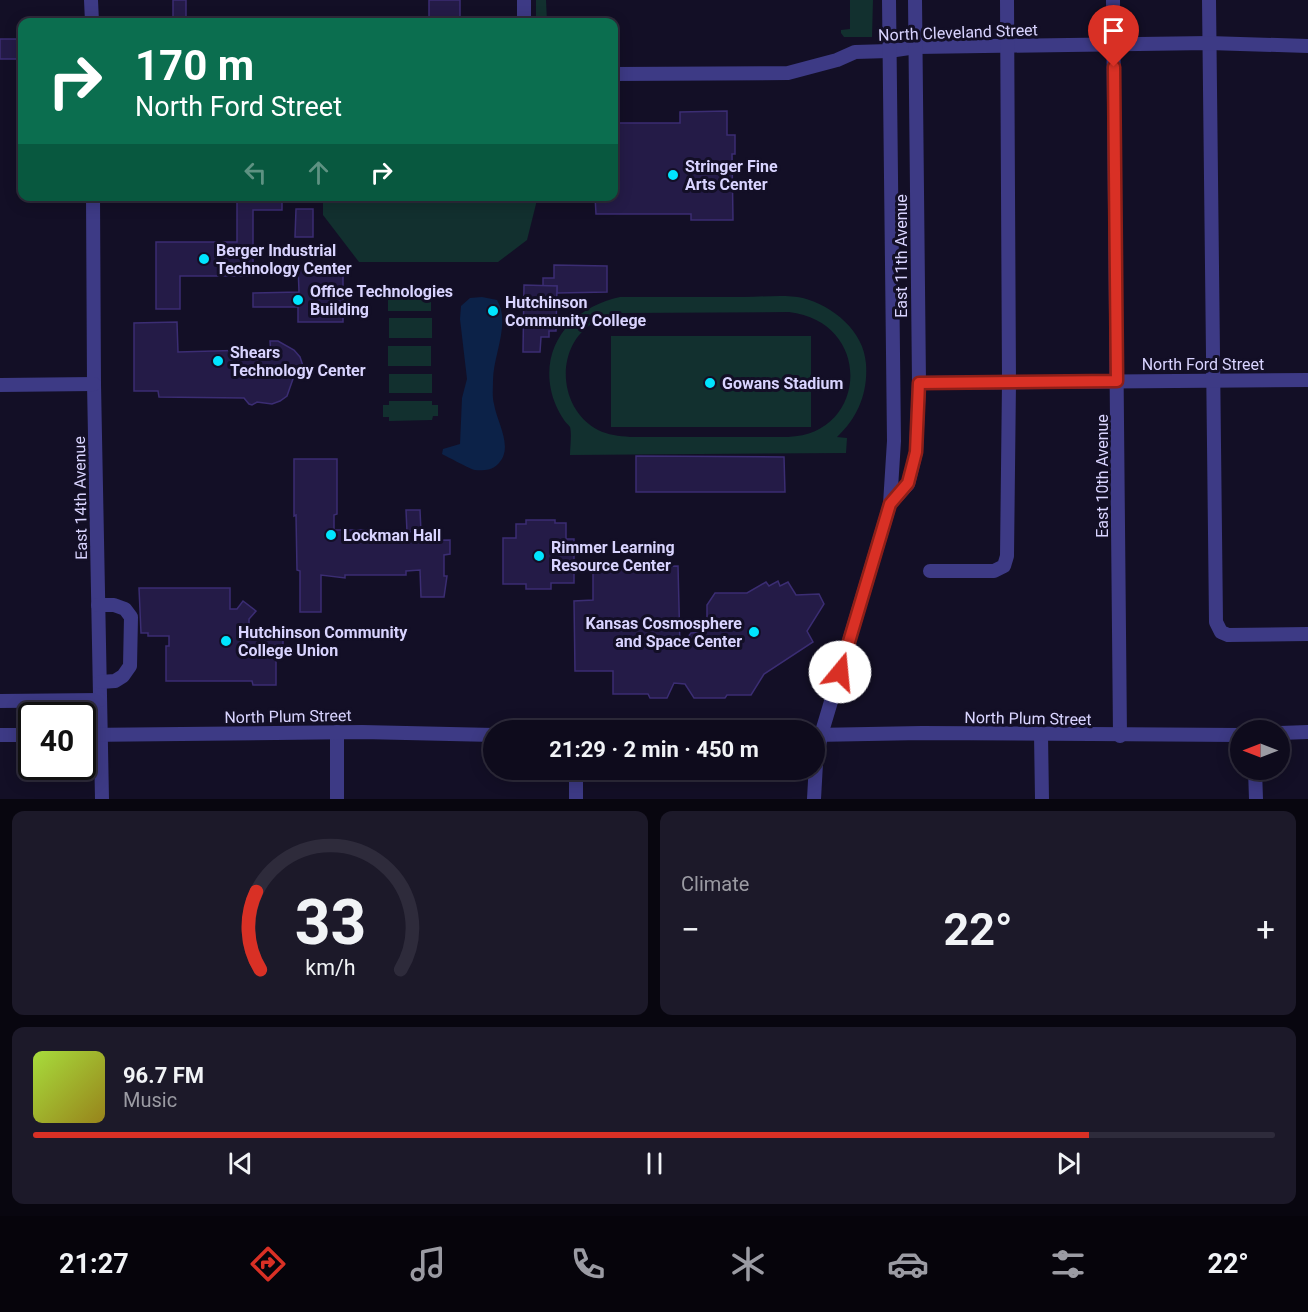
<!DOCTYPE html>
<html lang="en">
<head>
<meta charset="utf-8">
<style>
  :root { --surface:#0e0b1c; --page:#1c1929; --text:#f1f3f6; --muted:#9b9ba3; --line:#2e2b3b; --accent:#d93025 }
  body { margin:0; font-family:Roboto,sans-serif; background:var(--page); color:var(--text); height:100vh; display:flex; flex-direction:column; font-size:22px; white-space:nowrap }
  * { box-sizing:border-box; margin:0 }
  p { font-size:20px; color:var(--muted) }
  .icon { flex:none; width:33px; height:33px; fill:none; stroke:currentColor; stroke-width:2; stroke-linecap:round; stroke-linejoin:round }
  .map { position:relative; height:799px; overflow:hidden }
  .drawer { display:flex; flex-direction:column; gap:12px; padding:12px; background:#08060f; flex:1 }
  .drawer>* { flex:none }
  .banner { position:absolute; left:18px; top:18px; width:600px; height:183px; border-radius:12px; box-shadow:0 3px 15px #0003,0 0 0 2px var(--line); background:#0b6e4f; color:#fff; overflow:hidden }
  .needle { width:39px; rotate:270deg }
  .buttons { position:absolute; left:1230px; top:720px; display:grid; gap:12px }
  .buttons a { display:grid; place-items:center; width:60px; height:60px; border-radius:50%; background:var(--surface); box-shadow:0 3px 15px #0003,0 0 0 2px var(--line); font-size:30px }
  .speed { position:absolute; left:18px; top:702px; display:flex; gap:12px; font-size:30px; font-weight:700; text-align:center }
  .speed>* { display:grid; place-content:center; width:78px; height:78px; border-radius:50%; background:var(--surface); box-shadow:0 3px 15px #0003,0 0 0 2px var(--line); line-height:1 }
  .speed .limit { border:3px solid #111; border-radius:9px; background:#fff; color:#111 }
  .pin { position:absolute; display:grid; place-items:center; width:51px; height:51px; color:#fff; margin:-62px -26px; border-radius:50% 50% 50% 0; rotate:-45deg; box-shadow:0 0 6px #0007 }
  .pin .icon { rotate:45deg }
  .me { position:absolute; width:66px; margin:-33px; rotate:17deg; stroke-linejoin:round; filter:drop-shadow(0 0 4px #0008) }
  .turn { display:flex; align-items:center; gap:21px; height:126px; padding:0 18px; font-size:27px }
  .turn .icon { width:78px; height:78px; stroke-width:2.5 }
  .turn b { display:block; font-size:42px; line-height:51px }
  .lanes { display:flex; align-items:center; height:57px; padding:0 18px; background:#0003; justify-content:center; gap:30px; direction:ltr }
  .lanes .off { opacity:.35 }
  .big { font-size:45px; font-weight:700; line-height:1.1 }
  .drawer .widget { flex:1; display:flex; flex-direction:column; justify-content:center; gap:9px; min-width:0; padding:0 21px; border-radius:12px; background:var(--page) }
  .drawer .dial { align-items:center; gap:0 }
  .dial svg { height:156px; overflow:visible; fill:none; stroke:var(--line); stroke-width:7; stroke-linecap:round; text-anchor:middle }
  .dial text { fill:var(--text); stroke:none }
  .song { display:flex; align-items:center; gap:18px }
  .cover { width:72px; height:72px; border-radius:9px; background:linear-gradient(135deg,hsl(80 70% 55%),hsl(50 70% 35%)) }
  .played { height:6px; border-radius:3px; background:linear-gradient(90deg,var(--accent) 85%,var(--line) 85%) }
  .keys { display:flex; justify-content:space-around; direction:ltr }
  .heat { display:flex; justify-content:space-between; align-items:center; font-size:33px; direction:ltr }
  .drawer .tiles { flex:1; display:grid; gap:12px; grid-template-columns:1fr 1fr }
  .widget:last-child { grid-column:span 2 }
  .trip { position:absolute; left:483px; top:720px; width:342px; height:60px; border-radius:30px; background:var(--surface); box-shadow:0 3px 15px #0003,0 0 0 2px var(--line); font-weight:700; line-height:60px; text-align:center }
  .tabs { display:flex; height:96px; justify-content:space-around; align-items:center; background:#06040b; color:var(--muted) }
  .tabs .icon { width:42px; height:42px }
  .tabs .active { color:var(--accent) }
  .tabs b { font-size:27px; color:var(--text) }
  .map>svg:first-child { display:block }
  .green { fill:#12302f; fill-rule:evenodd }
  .water { fill:#0c2248 }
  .building { fill:#241b47; stroke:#3b2d73; stroke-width:1.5 }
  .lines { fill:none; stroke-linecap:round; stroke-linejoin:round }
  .minor { stroke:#3d3a85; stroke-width:14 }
  .route-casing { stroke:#8d1f18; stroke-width:15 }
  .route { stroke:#d93025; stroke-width:10 }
  .poi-dot { fill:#00e5ff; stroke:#130f26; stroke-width:2 }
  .labels { text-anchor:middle; stroke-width:6; stroke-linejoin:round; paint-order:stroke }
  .street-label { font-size:16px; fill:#d9d4ff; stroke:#130f26 }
  .poi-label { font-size:16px; font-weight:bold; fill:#d9d4ff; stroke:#130f26; text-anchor:start }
</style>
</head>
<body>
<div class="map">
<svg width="1308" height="799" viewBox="0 0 1308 799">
  <rect width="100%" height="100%" fill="#130f26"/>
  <g class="green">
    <path d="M 536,0 L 546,0 L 547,22 L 536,22 Z"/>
    <path d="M 850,0 L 873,0 L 872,37 L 844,37 L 841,33 L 841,30 L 850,29 Z"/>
    <path d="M 536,196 L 536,204 L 527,240 L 498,262 L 359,262 L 323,215 L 323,197 Z"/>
    <path d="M 431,291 L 431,311 L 388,311 L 388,291 Z"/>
    <path d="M 620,297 C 661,297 703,297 744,297 C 763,297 785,294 803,298 C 833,306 864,331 866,364 C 868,393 858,417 837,437 L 847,438 L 846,453 L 570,455 C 570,447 572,434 570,427 C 568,424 565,422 564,420 C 558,411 553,400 551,390 C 541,342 576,306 620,297 ZM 789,312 C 874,322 868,435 788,437 L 630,437 C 619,436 608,435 598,430 C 558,409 554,347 593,323 C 601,318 610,315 619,313 Z"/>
    <rect x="389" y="318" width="43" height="20"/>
    <rect x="611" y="336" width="200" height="91"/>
    <rect x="388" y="346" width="43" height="20"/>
    <rect x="389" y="374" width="43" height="19"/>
    <path d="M 389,401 L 432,401 L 432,405 L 438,405 L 438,416 L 433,416 L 432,420 L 389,421 L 389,417 L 383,417 L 383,405 L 389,405 Z"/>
  </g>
  <path class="water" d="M 482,297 L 497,300 C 511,323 493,355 493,381 C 493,388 492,397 494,404 C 497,423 515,449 497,465 C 492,470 482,471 475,470 C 470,469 448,457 442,454 L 443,449 L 460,444 L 462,398 L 467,379 L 460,319 L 461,306 L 470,298 Z"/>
  <g class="building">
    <rect x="173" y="0" width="13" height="22"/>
    <rect x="429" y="0" width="31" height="22"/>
    <rect x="0" y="39" width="17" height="20"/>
    <path d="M 727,111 L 727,135 L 735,135 L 735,154 L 732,154 L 733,220 L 691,220 L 691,214 L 596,214 L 595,196 L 614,196 L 614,123 L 680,123 L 680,112 Z"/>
    <path d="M 237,196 L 282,196 L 282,210 L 253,210 L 253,276 L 180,276 L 180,309 L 156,309 L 156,242 L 237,242 Z"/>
    <path d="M 296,209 L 313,209 L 313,237 L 295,237 Z"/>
    <path d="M 343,265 L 343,322 L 298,322 L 298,307 L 253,307 L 253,293 L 299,292 L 298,266 Z"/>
    <path d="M 554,265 L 607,266 L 607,292 L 557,293 L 557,286 L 543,286 L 543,278 L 554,278 Z"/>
    <path d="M 524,285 L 557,286 L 556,331 L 549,331 L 549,337 L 541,337 L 540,352 L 523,352 Z"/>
    <path d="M 177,322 L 178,352 L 250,350 L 250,356 L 271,356 L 270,341 L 278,341 L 294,350 L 300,357 L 306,375 L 294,376 L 287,396 L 280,401 L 272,404 L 257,402 L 252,405 L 249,404 L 244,398 L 159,397 L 158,391 L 134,391 L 134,323 Z"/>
    <path d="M 636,456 L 784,457 L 785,492 L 636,492 Z"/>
    <path d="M 294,459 L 337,459 L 337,514 L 334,515 L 334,530 L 366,530 L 366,541 L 450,540 L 450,554 L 444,555 L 444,576 L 447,576 L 444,597 L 421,597 L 420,570 L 406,571 L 406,575 L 345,575 L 345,578 L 321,575 L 321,612 L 300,612 L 300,571 L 297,570 L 296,515 L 294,516 Z"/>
    <path d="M 406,510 L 420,510 L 421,532 L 407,532 Z"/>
    <path d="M 526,520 L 555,520 L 555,523 L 566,523 L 566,539 L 574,539 L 574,583 L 551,583 L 551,589 L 526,589 L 526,584 L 503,584 L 503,538 L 516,538 L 516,524 L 526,524 Z"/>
    <path d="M 678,566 L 680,647 L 691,633 L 702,632 L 707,625 L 707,605 L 715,593 L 747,593 L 766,582 L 769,586 L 778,581 L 780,586 L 788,582 L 796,595 L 819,594 L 824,604 L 807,631 L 813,642 L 764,674 L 751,695 L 727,695 L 725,698 L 694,698 L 685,684 L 674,683 L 667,698 L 650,698 L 648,694 L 613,694 L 613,671 L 575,671 L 574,601 L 593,600 L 593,568 Z"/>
    <path d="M 139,588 L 230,588 L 230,609 L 237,609 L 243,601 L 256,611 L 249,619 L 249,628 L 283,628 L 283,654 L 276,654 L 276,685 L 253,685 L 252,681 L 166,681 L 166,646 L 169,646 L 169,636 L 148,636 L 148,633 L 141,633 Z"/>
    <rect x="609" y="770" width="43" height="11"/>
  </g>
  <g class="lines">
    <g class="minor">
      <path d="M 91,0 L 92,22"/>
      <path d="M 524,0 L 524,22"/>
      <path d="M 1113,0 L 1120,736"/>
      <path d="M 1209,0 L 1216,622 L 1221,632 L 1228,635 L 1308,634"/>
      <path d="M 614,74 L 788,73 L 837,60 L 855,52 L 889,51 L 916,47 L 1209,43 L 1308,46"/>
      <path d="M 93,196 L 94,384 L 102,799"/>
      <path d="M 919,383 L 1308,380"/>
      <path d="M 0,385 L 94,384"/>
      <path d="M 890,504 L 908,484 L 916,452 L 919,383 L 915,0"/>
      <path d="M 930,571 L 994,571 L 1004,566 L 1007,556 L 1009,382 L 1007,0"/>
      <path d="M 98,605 L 114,605 L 125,609 L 131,617 L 130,666 L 123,676 L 115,681 L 100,682"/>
      <path d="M 0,701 L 100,700"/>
      <path d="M 337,732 L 337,799"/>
      <path d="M 1280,733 L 1308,732"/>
      <path d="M 1041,734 L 1042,799"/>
      <path d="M 0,735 L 32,735"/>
      <path d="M 82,735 L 362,732 L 494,735"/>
      <path d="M 814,735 L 922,733 L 1240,735"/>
      <path d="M 576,770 L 576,799"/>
      <path d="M 1255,770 L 1256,799"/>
      <path d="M 814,799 L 816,763 L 821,735 L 890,504 L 894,441 L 889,0"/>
    </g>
  </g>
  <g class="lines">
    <defs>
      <path id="route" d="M 840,672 L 890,504 L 908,483 L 916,452 L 919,383 L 1117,381 L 1114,67"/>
    </defs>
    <use href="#route" class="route-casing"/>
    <use href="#route" class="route"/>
  </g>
  <g class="poi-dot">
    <circle cx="673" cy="175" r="6"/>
    <circle cx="204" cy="259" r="6"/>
    <circle cx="298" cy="300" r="6"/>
    <circle cx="493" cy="311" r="6"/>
    <circle cx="218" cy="361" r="6"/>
    <circle cx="710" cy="383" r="6"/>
    <circle cx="331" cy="535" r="6"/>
    <circle cx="539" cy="556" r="6"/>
    <circle cx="754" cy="632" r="6"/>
    <circle cx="226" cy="641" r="6"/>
  </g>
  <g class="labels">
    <g class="street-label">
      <text transform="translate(958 32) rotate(-2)" y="6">North Cleveland Street</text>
      <text transform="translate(901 256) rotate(-90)" y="6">East 11th Avenue</text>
      <text x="1203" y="370">North Ford Street</text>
      <text transform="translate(1102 476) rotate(-90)" y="6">East 10th Avenue</text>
      <text transform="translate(80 498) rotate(-91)" y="6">East 14th Avenue</text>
      <text transform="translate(288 716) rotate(-1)" y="6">North Plum Street</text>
      <text transform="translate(1028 718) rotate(1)" y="6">North Plum Street</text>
    </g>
    <g class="poi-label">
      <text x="685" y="172">Stringer Fine<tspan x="685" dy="18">Arts Center</tspan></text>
      <text x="216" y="256">Berger Industrial<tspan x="216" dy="18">Technology Center</tspan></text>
      <text x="310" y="297">Office Technologies<tspan x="310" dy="18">Building</tspan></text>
      <text x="505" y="308">Hutchinson<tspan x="505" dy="18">Community College</tspan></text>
      <text x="230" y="358">Shears<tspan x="230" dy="18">Technology Center</tspan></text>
      <text x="722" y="389">Gowans Stadium</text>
      <text x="343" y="541">Lockman Hall</text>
      <text x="551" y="553">Rimmer Learning<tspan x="551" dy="18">Resource Center</tspan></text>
      <text x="742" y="629" text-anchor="end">Kansas Cosmosphere<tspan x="742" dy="18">and Space Center</tspan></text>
      <text x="238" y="638">Hutchinson Community<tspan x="238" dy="18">College Union</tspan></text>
    </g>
  </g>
</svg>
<div class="buttons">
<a><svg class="needle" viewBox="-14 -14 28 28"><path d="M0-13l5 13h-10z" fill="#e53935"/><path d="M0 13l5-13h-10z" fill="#9b9ba3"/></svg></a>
</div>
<div class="speed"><div class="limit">40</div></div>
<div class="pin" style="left:1114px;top:67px;background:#d93025"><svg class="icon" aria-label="arrive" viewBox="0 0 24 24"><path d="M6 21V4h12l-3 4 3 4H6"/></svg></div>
<svg class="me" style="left:840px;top:672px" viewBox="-20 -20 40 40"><circle r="19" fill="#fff"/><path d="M0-13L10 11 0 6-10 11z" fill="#d93025"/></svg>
<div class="trip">21:29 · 2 min · 450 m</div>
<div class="banner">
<div class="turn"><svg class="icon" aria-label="right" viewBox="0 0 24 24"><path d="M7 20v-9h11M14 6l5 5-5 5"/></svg><div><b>170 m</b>North Ford Street</div></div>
<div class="lanes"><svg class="icon off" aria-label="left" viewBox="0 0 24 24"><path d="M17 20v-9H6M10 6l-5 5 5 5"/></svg><svg class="icon off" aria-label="ahead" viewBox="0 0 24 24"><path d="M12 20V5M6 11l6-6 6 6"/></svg><svg class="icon" aria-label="right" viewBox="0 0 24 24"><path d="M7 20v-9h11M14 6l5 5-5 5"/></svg></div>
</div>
</div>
<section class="drawer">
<div class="tiles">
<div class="widget dial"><svg viewBox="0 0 100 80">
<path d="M14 69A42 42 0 1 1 86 69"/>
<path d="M14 69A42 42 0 0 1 12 29" stroke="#d93025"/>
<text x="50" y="56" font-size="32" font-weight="700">33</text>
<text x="50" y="72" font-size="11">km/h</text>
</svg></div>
<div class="widget"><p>Climate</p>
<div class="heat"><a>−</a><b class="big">22°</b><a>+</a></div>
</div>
<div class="widget">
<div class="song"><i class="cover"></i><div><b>96.7 FM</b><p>Music</p></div></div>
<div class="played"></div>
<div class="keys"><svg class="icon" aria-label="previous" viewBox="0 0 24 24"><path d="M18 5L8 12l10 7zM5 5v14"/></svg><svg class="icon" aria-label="pause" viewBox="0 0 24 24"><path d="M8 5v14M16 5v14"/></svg><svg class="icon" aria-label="next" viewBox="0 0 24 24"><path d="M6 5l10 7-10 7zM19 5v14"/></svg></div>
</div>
</div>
</section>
<nav class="tabs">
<b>21:27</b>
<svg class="icon active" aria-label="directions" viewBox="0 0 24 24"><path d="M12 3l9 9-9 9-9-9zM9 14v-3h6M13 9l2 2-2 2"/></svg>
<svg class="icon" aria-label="music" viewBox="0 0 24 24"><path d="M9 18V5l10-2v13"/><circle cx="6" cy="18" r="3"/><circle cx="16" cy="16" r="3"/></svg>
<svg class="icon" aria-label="phone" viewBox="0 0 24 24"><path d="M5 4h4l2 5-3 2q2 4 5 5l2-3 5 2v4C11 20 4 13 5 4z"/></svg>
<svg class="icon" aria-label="climate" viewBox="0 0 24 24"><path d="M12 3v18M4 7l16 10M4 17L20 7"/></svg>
<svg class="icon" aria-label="car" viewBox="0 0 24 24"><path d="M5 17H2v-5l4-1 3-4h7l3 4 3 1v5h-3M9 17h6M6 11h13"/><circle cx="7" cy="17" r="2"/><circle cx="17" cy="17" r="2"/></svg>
<svg class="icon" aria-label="filters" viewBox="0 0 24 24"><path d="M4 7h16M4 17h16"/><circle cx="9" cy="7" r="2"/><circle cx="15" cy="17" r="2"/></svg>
<b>22°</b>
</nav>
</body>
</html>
